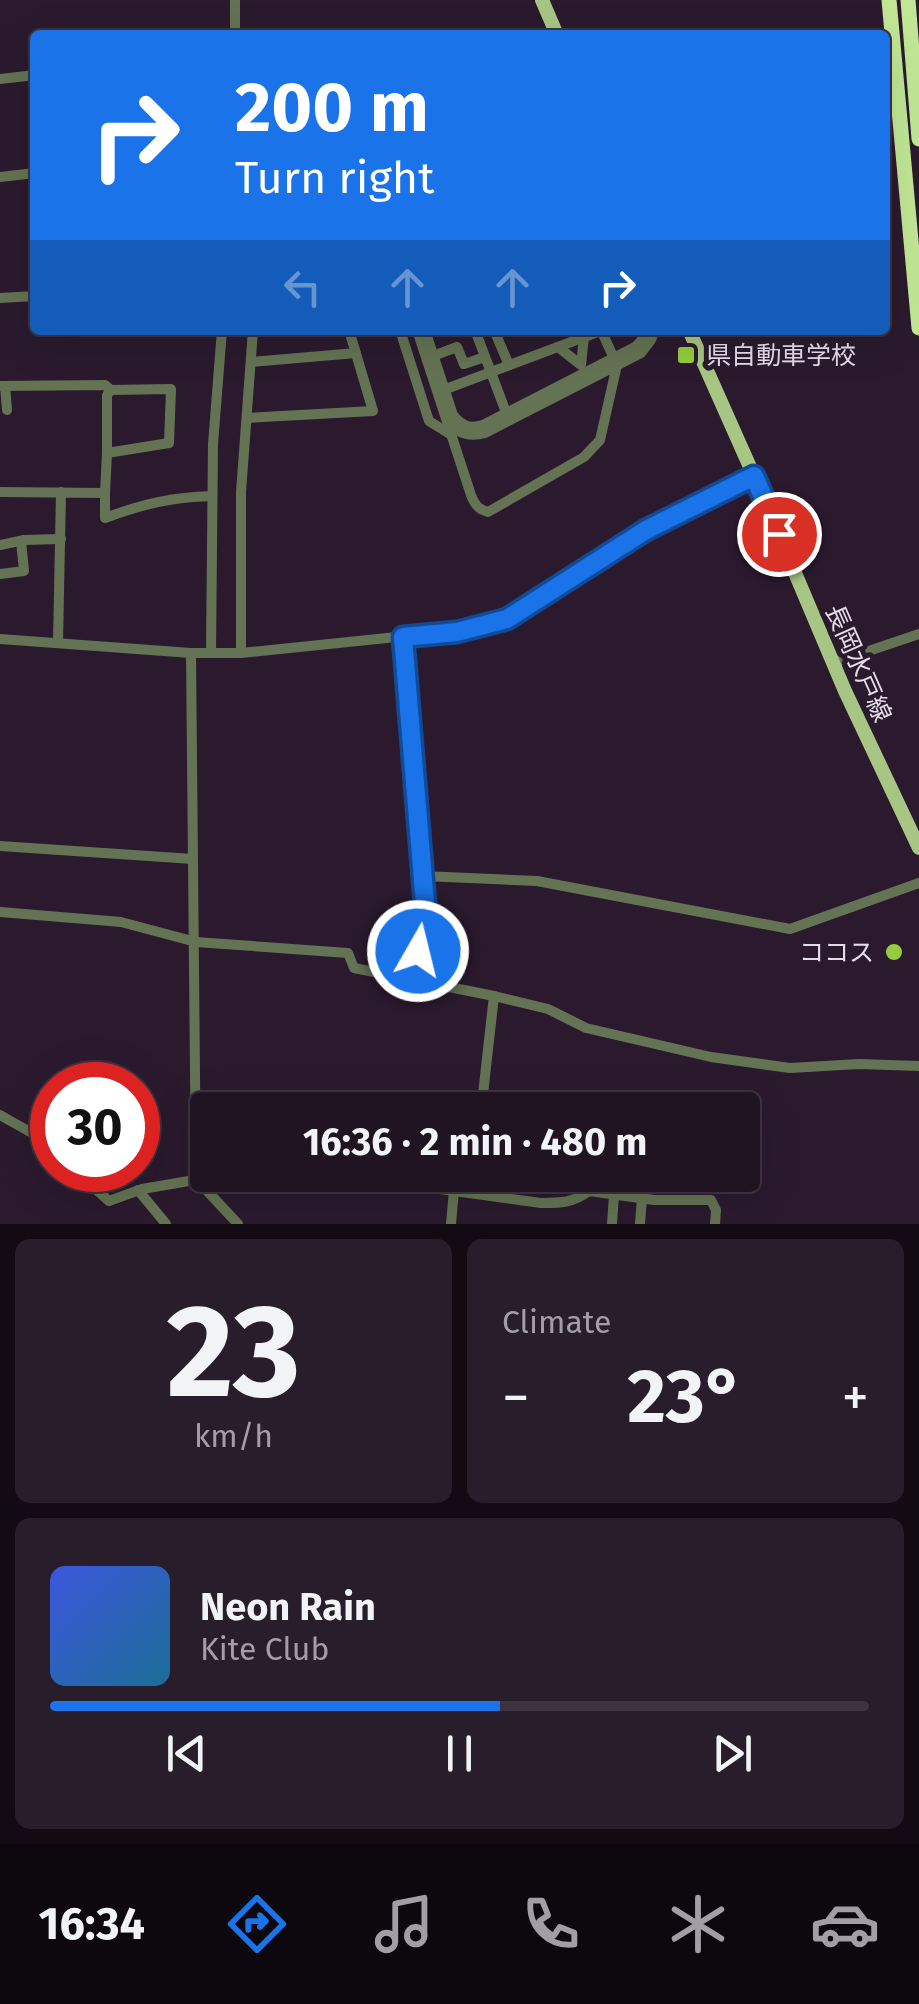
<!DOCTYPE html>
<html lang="en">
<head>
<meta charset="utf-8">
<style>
  :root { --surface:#201422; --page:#281d2a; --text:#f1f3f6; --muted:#a29ea5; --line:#3d3340; --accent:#1a73e8 }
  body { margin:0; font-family:"Fira Sans","Noto Sans JP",sans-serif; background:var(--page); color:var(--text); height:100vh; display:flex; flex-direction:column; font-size:38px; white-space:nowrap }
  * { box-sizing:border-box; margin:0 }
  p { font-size:32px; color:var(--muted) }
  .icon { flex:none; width:55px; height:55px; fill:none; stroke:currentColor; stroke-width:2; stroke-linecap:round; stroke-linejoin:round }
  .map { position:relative; height:1224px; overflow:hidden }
  .panel { display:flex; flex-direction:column; gap:15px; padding:15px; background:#120b13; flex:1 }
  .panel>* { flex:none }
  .hud { position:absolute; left:30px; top:30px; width:860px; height:305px; border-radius:10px; box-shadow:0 10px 40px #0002,0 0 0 2px var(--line); background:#1a73e8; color:#fff; overflow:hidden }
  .speed { position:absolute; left:30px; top:1062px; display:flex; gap:20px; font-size:50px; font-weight:700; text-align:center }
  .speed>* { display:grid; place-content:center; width:130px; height:130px; border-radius:50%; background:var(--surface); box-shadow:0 10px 40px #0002,0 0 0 2px var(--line); line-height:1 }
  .speed .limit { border:15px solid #d22; background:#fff; color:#111 }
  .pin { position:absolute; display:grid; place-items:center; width:85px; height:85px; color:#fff; margin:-42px; border:5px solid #fff; border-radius:50%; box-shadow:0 2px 10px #0007 }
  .me { position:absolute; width:110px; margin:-55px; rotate:8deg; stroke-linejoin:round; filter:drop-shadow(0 0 8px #0008) }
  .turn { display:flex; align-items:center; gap:35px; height:210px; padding:0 40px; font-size:45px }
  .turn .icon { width:130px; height:130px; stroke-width:2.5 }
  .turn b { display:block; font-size:70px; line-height:85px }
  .lanes { display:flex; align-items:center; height:95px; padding:0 40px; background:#0003; justify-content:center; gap:50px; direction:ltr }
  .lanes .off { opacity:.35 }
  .big { font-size:75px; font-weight:700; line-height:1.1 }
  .panel .tile { flex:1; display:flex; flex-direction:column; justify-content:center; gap:15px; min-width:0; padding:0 35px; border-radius:15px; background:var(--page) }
  .panel .dial { align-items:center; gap:0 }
  .dial b { font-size:130px; line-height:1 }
  .song { display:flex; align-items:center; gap:30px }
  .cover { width:120px; height:120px; border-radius:15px; background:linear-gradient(135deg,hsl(230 70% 55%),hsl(200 70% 35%)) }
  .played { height:10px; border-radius:5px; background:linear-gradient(90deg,var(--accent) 55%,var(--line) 55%) }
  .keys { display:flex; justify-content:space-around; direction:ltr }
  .heat { display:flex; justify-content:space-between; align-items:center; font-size:55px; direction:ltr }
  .panel .tiles { flex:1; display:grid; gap:15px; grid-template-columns:1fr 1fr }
  .tile:last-child { grid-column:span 2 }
  .trip { position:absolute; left:190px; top:1092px; width:570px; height:100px; border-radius:10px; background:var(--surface); box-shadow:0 10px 40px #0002,0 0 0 2px var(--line); font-weight:700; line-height:100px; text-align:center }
  .tab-bar { display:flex; height:160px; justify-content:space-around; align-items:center; background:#0d080e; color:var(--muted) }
  .tab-bar .icon { width:70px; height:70px }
  .tab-bar .active { color:var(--accent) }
  .tab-bar b { font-size:45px; color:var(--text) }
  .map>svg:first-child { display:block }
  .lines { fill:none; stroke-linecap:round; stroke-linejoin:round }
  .minor { stroke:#647353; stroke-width:10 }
  .major { stroke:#a7c683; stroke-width:14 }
  .highway { stroke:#c1e795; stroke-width:15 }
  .route-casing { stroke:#114b97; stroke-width:25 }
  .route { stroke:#1a73e8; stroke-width:18 }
  .poi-dot { fill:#94cc3d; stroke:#2b1a2e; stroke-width:4 }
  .labels { text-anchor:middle; stroke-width:10; stroke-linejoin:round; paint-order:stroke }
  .poi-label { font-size:25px; fill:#e7dcea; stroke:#2b1a2e; text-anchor:start }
  .street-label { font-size:25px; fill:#e7dcea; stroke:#2b1a2e }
</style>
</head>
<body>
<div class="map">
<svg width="919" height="1224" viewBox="0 0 919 1224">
  <rect width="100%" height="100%" fill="#2b1a2e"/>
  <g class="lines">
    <g class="minor">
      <path d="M 235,35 L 235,0"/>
      <path d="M 0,79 L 35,75"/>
      <path d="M 35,135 L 33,135 L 35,170"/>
      <path d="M 0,177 L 35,173"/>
      <path d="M 0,298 L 35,296"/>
      <path d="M 400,330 L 429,421 L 450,434"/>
      <path d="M 417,330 L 471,495 C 475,505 478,509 488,512 L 584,457 L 600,440 L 617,365 L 601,330"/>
      <path d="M 425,330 L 453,415 C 462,426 469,429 483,425 L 635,347 L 641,341 L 647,330"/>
      <path d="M 475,330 L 507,415"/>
      <path d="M 494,330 L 509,365"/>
      <path d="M 558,347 L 581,365 L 584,337"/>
      <path d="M 433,356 L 457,347 L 464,364 L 485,357"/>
      <path d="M 251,362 L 356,353"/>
      <path d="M 0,386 L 105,385 L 111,390 L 171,389 L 169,443 L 107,453 L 107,395 L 111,390"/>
      <path d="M 5,386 L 7,410"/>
      <path d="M 438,392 L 603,330"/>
      <path d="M 247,418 L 373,411 L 349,330"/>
      <path d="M 449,423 C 458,434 471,437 485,433 L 641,353 L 651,340 L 655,330"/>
      <path d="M 0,492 L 105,493 L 105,518 C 143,504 172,497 212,496"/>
      <path d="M 105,493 L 107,453"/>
      <path d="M 0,545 L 24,540 L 61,539"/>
      <path d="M 0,574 L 24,571 L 21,541"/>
      <path d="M 403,637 L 425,904 L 413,980"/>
      <path d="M 0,639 L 191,653 L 241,653 L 474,629 L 507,619 L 520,612 L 645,530 L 754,476"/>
      <path d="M 58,643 L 61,492"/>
      <path d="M 211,652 L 213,444 L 222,330"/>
      <path d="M 191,653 L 196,1179 L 238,1224"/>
      <path d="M 241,653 L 241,492 L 253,330"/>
      <path d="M 833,663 L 919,634"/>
      <path d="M 0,846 L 193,859"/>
      <path d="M 422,876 L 537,881 L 790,929 L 919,883"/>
      <path d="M 0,912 L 121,922 L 196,942 L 348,953 L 354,968 L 494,996 L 548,1009 L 586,1028 L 711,1057 L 790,1068 L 859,1064 L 919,1066"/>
      <path d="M 483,1094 L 543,1110"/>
      <path d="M 479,1110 L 483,1094 L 494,996"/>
      <path d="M 0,1115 L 32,1133 L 52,1151"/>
      <path d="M 74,1170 L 109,1201 L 142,1189 L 224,1175"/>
      <path d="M 338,1175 L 541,1203 C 560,1203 573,1203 589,1191 L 654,1200 L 711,1200 L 716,1210 L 715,1224"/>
      <path d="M 138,1190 L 166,1224"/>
      <path d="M 458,1190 L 462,1175"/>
      <path d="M 451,1224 L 454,1190"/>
      <path d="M 612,1224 L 614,1195"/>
      <path d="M 640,1224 L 642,1198"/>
    </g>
    <g class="major">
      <path d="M 542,0 L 557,35"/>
      <path d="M 689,330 L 754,476 L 845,691 L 919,848"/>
    </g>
    <g class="highway">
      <path d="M 889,0 L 919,328"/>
      <path d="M 908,0 L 919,139"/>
    </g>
  </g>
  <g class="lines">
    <defs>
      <path id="route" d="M 418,951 L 425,904 L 403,637 L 457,632 L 507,619 L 646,530 L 754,476 L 779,534"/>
    </defs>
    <use href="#route" class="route-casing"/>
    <use href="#route" class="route"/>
  </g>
  <g class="poi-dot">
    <rect x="676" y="345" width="20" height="20" rx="5"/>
    <circle cx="894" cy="952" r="10"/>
  </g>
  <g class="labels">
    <g class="poi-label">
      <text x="706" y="364">県自動車学校</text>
      <text x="874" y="961" text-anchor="end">ココス</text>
    </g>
    <g class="street-label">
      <text transform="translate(859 663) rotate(66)" y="9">長岡水戸線</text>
    </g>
  </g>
</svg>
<div class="speed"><div class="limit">30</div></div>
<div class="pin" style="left:779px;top:534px;background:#d93025"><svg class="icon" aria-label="arrive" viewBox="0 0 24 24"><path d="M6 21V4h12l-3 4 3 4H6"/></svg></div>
<svg class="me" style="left:418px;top:951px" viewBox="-20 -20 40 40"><circle r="17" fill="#1a73e8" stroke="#fff" stroke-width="3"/><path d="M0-11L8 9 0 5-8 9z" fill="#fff"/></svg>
<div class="trip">16:36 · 2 min · 480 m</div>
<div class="hud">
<div class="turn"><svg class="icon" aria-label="right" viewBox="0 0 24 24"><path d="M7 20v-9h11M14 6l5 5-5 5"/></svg><div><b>200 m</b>Turn right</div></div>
<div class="lanes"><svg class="icon off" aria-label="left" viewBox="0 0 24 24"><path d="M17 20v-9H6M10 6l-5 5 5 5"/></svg><svg class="icon off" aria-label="ahead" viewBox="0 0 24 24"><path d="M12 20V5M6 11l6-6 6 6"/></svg><svg class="icon off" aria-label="ahead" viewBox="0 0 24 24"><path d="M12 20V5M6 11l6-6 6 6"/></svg><svg class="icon" aria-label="right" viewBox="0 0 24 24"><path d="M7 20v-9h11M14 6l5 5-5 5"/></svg></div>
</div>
</div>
<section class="panel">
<div class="tiles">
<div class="tile dial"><b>23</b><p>km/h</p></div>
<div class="tile"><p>Climate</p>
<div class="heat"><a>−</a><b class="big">23°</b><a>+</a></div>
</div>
<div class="tile">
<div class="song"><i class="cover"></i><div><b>Neon Rain</b><p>Kite Club</p></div></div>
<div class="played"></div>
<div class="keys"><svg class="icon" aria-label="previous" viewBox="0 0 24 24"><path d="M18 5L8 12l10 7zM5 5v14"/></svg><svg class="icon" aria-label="pause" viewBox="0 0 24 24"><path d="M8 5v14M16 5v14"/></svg><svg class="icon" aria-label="next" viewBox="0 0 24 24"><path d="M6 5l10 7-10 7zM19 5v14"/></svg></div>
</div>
</div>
</section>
<nav class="tab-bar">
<b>16:34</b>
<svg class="icon active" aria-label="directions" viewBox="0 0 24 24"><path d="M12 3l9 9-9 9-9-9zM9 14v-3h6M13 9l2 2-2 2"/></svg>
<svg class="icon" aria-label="music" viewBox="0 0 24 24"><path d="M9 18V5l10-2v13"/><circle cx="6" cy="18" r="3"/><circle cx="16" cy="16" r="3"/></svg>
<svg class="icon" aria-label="phone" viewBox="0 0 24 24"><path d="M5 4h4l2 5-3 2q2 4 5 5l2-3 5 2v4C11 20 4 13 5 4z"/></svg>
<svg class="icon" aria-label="climate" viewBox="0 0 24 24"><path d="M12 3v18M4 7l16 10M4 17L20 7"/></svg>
<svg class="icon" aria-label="car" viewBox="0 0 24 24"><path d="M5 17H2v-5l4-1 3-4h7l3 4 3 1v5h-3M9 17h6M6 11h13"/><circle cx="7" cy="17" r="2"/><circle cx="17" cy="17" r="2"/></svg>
</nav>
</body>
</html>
